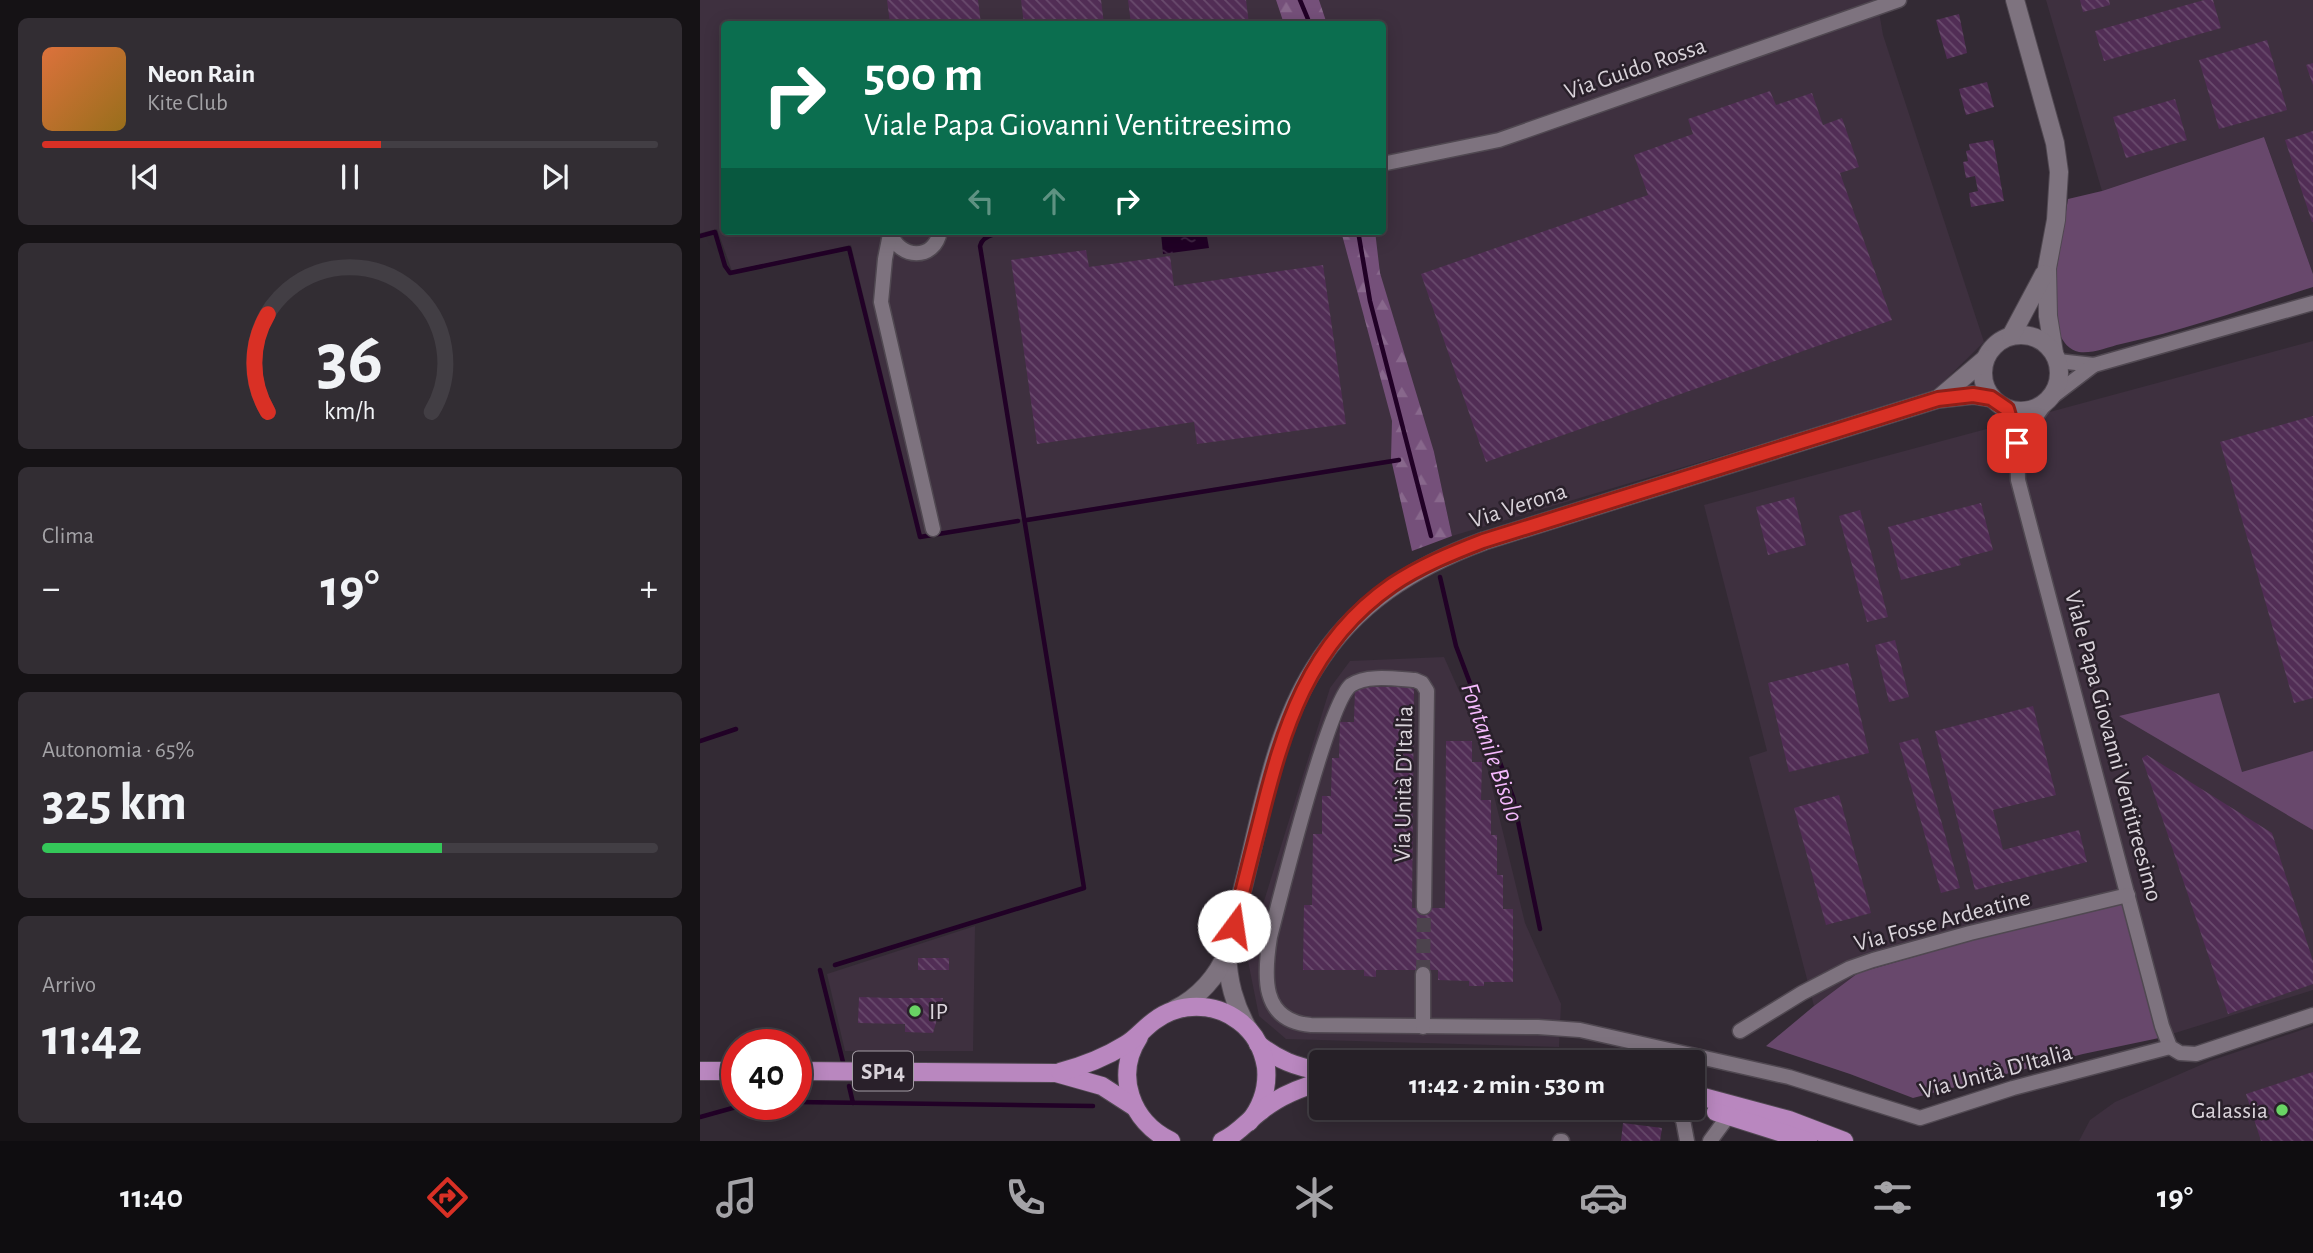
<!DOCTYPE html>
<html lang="it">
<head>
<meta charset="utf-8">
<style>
  :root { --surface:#262027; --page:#322d33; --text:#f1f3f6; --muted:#a4a3a7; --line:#423e44; --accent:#d93025 }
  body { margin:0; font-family:"Alegreya Sans",sans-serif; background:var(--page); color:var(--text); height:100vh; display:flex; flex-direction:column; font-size:26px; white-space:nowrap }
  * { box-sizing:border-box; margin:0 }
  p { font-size:23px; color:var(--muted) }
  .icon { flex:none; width:38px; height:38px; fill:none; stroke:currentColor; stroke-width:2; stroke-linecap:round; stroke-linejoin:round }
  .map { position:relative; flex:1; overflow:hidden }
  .side { display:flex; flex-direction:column; gap:18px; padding:18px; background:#151215; width:700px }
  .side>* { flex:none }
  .hud { position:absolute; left:21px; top:21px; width:665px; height:214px; border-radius:7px; box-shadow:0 4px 18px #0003,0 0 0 2px var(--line); background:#0b6e4f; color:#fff; overflow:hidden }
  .speed { position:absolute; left:21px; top:1029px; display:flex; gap:14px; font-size:35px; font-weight:700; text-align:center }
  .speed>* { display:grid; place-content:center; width:91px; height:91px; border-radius:50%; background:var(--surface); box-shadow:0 4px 18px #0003,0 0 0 2px var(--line); line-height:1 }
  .speed .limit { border:10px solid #d22; background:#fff; color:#111 }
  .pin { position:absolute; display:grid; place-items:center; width:60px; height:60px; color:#fff; margin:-30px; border-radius:14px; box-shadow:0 4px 10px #0006 }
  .me { position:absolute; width:77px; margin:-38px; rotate:14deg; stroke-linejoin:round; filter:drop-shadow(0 0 5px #0008) }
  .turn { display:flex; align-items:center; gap:24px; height:147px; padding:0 28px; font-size:32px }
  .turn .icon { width:91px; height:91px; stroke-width:2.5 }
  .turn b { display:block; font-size:49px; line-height:60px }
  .lanes { display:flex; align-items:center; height:66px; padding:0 28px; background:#0003; justify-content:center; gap:35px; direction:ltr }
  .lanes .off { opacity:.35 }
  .big { font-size:52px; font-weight:600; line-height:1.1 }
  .side .tile { flex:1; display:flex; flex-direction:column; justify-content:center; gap:10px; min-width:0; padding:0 24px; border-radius:10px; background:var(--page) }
  .side .dial { align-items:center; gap:0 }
  .dial svg { height:182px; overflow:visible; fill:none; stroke:var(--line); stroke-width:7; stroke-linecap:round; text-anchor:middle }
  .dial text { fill:var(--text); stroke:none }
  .song { display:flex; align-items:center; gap:21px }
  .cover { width:84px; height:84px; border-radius:10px; background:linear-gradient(135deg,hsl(20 70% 55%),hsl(40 70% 35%)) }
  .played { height:7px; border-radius:4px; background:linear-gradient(90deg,var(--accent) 55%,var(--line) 55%) }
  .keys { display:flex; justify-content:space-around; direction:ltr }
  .heat { display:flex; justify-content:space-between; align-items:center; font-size:38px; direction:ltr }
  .charge { height:10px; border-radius:5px; background:linear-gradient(90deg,#34c759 65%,var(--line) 0) }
  .trip { position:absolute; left:609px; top:1050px; width:396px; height:70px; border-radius:7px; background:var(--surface); box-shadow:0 4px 18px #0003,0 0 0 2px var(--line); font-weight:600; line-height:70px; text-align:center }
  .tab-bar { display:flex; height:112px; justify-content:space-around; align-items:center; background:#0f0d10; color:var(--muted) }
  .tab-bar .icon { width:49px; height:49px }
  .tab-bar .current { color:var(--accent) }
  .tab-bar b { font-size:32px; color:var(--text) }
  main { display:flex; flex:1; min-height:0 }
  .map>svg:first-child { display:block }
  .built { fill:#3e303f }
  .green { fill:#68486c }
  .forest { fill:url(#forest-firs) }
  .water { fill:url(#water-ripples) }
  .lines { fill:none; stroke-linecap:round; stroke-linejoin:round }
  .stream { stroke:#210126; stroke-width:4.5 }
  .building { fill:url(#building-back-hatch) }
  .minor-tunnel { stroke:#4c434d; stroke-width:14; stroke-dasharray:14 7; stroke-linecap:butt }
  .minor-casing { stroke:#504851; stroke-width:17 }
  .tertiary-casing { stroke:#504851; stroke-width:20 }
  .primary-casing { stroke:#504851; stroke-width:20 }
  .minor { stroke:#7e737f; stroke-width:14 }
  .tertiary { stroke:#7e737f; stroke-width:18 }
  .primary { stroke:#b987bf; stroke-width:18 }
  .route-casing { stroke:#8d1f18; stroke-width:18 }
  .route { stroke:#d93025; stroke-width:12 }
  .poi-dot { fill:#69d464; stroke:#29202a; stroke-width:2.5 }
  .labels { text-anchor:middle; stroke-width:5; stroke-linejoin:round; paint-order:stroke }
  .shield { fill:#29202a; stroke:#a49da5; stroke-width:2 }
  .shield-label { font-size:23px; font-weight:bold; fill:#d9d3da }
  .street-label { font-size:24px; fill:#d9d3da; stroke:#29202a }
  .poi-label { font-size:24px; fill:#d9d3da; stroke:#29202a; text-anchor:start }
  .water-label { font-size:26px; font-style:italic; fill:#f4b9fc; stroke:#29202a }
</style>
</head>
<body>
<main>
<section class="side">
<div class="tile">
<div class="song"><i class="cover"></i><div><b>Neon Rain</b><p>Kite Club</p></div></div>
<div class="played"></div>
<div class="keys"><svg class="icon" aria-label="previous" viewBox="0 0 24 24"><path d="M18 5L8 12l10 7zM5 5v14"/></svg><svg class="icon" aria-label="pause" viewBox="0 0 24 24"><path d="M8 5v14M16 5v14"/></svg><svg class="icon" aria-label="next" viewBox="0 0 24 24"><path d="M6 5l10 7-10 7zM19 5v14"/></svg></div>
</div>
<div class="tile dial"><svg viewBox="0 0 100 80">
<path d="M14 69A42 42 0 1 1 86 69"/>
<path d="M14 69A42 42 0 0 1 14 26" stroke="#d93025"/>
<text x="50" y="56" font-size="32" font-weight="700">36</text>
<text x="50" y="72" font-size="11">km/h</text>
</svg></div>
<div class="tile"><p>Clima</p>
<div class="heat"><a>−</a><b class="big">19°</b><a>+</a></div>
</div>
<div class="tile"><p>Autonomia · 65%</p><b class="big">325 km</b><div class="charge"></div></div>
<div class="tile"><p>Arrivo</p><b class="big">11:42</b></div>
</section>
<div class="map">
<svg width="1613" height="1141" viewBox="0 0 1613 1141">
  <defs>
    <pattern id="forest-firs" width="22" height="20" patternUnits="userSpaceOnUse" patternTransform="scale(1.75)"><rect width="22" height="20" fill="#75507a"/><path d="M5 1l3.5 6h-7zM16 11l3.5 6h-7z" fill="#88688c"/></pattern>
    <pattern id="water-ripples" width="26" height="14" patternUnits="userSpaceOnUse" patternTransform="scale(1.75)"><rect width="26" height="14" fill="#210126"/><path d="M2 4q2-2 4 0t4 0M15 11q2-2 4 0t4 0" fill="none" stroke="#412545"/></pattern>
    <pattern id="building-back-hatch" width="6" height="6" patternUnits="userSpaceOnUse" patternTransform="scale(1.75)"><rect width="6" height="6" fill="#512d55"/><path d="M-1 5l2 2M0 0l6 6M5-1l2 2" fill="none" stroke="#694b6d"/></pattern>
  </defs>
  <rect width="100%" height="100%" fill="#332a34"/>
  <g class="built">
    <path d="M 0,0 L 576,0 L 584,24 L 24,24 L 24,231 L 682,231 L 682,24 L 627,24 L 619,0 L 1177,0 L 1183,35 L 1284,342 L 1232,393 L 752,536 L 734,452 L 222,535 L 151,245 L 32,271 L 17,229 L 0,233 Z"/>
    <path d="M 1346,0 L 1613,0 L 1613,274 L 1564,137 L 1402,191 Z"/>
    <path d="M 1613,341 L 1613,990 L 1459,1038 L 1422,903 L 1287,936 L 1158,973 L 1114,1006 L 1049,757 L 1067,751 L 1004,505 Z"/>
    <path d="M 744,657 L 780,738 L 825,923 L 861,1004 L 859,1047 L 586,1039 L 559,1016 L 547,956 L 630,688 L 650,661 Z"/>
    <path d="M 275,926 L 273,1051 L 145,1051 L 127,974 Z"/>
    <path d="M 1613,1026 L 1613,1141 L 1379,1141 L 1390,1120 L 1415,1102 L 1510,1061 Z"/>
  </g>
  <g class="green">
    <path d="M 1564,137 L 1613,274 L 1613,287 C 1550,307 1486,330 1421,344 C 1408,347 1392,354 1379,352 C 1351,347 1348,288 1357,267 L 1368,199 L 1402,191 Z"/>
    <path d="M 1519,693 L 1542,772 L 1613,751 L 1613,830 L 1419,716 Z"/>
    <path d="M 1423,903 L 1459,1038 L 1383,1054 L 1213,1098 L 1150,1074 L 1066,1046 L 1114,1006 L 1158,973 L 1287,936 Z"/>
  </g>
  <g class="forest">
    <path d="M 576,0 L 619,0 L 627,24 L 584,24 Z"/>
    <path d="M 641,231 L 675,231 L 680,273 L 734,452 L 752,536 L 712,551 L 691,459 L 692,421 Z"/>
  </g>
  <path class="water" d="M 484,231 L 506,231 L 509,248 L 463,254 L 461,234 Z"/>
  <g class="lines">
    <g class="stream">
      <path d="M 600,0 L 610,24"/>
      <path d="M 658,231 L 670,301 L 731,536"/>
      <path d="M 0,236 L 15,232 L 25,266 L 30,273 L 149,248 L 220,537 L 318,521"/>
      <path d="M 327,520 L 699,460"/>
      <path d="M 740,577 L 756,646 L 813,797 L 840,929"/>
      <path d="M 0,741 L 36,729"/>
      <path d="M 135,965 L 384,888 L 280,246 C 284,230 311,233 325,231"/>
      <path d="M 120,970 L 143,1062"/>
      <path d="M 149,1086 L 153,1103"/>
      <path d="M 96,1102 L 393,1106"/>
      <path d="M 0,1117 L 47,1104"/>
    </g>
  </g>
  <g class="building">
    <path d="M 187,0 L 278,0 L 281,24 L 190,24 Z"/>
    <path d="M 321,0 L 401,0 L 404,24 L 324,24 Z"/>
    <path d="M 428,0 L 546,0 L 549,24 L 431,24 Z"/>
    <path d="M 1380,0 L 1409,0 L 1410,5 L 1383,12 Z"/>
    <path d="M 1504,0 L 1513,0 L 1521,28 L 1404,61 L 1395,31 Z"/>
    <path d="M 1259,14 L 1267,53 L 1247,59 L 1236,20 Z"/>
    <path d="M 1567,40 L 1587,110 L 1519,129 L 1499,60 Z"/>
    <path d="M 1613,63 L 1613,85 L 1606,65 Z"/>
    <path d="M 1287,82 L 1294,107 L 1266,115 L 1259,89 Z"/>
    <path d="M 1070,91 L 1076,105 L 1112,93 L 1123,125 L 1142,118 L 1159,167 L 1140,173 L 1192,320 L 786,462 L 721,274 L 948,195 L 934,155 L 993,134 L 988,119 Z"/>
    <path d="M 1475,99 L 1487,140 L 1426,158 L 1413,117 Z"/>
    <path d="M 1613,131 L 1613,222 L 1612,222 L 1585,140 Z"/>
    <path d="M 1293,140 L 1304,201 L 1271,207 L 1269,193 L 1278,191 L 1275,176 L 1266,178 L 1263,162 L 1268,161 L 1266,151 L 1270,150 L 1269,144 Z"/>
    <path d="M 386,250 L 389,267 L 470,256 L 474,286 L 623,265 L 646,424 L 497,444 L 494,422 L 337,444 L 311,260 Z"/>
    <path d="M 1613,416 L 1613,698 L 1594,703 L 1520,442 Z"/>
    <path d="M 1094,497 L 1106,545 L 1068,555 L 1056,507 Z"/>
    <path d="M 1281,503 L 1293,550 L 1259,559 L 1261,565 L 1201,580 L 1188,527 Z"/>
    <path d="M 1160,510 L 1188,617 L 1167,622 L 1139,516 Z"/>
    <path d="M 1195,640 L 1209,697 L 1189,702 L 1175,645 Z"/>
    <path d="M 1148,663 L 1169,753 L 1089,772 L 1068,683 Z"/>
    <path d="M 655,687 L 714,687 L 712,908 L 745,908 L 746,741 L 772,741 L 772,762 L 782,762 L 781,800 L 791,800 L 791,835 L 797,835 L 797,875 L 803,875 L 803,909 L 813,909 L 813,982 L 784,982 L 784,986 L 769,986 L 769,981 L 738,980 L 738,970 L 676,970 L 676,977 L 664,976 L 664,970 L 603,970 L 604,905 L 612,905 L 613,834 L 622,834 L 622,796 L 631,796 L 632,758 L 639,758 L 640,722 L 654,722 Z"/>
    <path d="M 1333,706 L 1356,795 L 1293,810 L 1303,850 L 1379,830 L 1387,862 L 1275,890 L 1235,731 Z"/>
    <path d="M 1218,738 L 1260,888 L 1241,893 L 1199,743 Z"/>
    <path d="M 1447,755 L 1572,833 L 1613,961 L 1613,984 L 1528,1014 L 1442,758 Z"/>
    <path d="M 1139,795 L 1171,913 L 1126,925 L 1094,808 Z"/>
    <rect x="218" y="958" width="31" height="12"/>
    <path d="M 159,997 L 190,998 L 243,998 L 233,1033 L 205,1032 L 205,1024 L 158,1023 Z"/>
    <path d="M 1613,1072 L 1613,1141 L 1561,1141 L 1546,1094 Z"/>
    <path d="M 923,1123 L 962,1128 L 960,1141 L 921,1141 Z"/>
  </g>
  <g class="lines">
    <path class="minor-tunnel" d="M 723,974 L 724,907"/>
    <defs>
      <g id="minor">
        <path d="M 682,164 L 799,140 L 1199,0"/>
        <path d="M 190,232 C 199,260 235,261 240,231"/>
        <path d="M 190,234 L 185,259 L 181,302 L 233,529"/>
        <path d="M 1358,361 L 1394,365 L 1613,303"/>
        <path d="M 1352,397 L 1394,365"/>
        <path d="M 1307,409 L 1317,443 L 1318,480 L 1462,1026 L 1470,1047 L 1480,1053 L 1496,1054 L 1613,1015"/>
        <path d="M 1317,443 L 1345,404"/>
        <path d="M 724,907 L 727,691 L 722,683 L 715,680 C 697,679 667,674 651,685 C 629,701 580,898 570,937 C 564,975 560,1021 611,1025 L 838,1027 L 880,1030 L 1089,1077 L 1220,1118 L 1313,1088 L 1470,1047"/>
        <path d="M 723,1027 L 723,974"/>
        <path d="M 1040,1031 L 1102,993 L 1150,968 L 1173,960 L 1270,933 L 1428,895"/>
        <path d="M 975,1108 L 983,1120 L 987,1141"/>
        <path d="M 860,1141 L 862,1141"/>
        <path d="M 1010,1141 L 1029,1115"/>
      </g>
      <g id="tertiary">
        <path d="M 1315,0 L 1355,143 L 1359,172 L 1356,220 L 1347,268 L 1348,316 L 1354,353"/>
        <circle cx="1321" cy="373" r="38"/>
        <path d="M 1311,336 L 1344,274"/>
        <path d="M 1238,399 L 1285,359"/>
        <path d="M 527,952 C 528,981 534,1004 548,1029"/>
        <path d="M 475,1009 C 498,998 518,976 527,952 C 534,934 537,914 541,895 C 560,822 573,734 614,669 C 654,604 713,567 784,541 L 1238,399 L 1273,395 L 1291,398"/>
      </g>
      <g id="primary">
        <path d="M 439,1037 C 414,1075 431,1122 471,1141"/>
        <path d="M 558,1044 C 578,1060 596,1067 621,1071"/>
        <path d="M 0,1071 L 37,1071"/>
        <path d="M 96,1071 L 356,1073 L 402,1086 L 433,1106"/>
        <path d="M 360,1072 C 383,1066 404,1058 425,1045 C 436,1039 443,1029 454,1021 C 479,1002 514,1002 539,1021 C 554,1032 563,1049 566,1067 C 568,1087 562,1106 549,1122"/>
        <path d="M 992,1094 L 1089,1120 L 1144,1141"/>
        <path d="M 1016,1112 L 1108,1141"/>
        <path d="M 522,1141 C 538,1134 547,1121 561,1111 C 579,1096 599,1088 621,1082"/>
      </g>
    </defs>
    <use href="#minor" class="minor-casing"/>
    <use href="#tertiary" class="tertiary-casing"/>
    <use href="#primary" class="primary-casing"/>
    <use href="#minor" class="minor"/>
    <use href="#tertiary" class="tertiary"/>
    <use href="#primary" class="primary"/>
  </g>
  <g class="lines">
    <defs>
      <path id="route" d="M 534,926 C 542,892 551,857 560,822 C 583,729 608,643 692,585 C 720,566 752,553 783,541 L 1238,399 L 1273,395 L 1291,398 L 1307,409 L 1317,443"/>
    </defs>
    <use href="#route" class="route-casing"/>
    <use href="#route" class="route"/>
  </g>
  <g class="poi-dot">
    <circle cx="215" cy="1011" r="7"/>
    <circle cx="1582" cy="1110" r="7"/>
  </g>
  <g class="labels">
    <rect class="shield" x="153" y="1051.5" width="60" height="39" rx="5"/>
    <g class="shield-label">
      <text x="183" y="1079">SP14</text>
    </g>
    <g class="street-label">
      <text transform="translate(935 68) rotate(-19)" y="8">Via Guido Rossa</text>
      <text transform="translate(818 505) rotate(-18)" y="8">Via Verona</text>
      <text transform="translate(1414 746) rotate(75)" y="8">Viale Papa Giovanni Ventitreesimo</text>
      <text transform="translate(703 784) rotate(-89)" y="8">Via Unità D'Italia</text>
      <text transform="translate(1242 920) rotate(-15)" y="8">Via Fosse Ardeatine</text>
      <text transform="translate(1296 1071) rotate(-15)" y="8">Via Unità D'Italia</text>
    </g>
    <g class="poi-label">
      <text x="229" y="1019">IP</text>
      <text x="1568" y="1118" text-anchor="end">Galassia</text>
    </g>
    <g class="water-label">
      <text transform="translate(793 752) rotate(71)" y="9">Fontanile Bisolo</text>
    </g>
  </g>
</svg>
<div class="speed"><div class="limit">40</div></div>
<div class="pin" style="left:1317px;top:443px;background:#d93025"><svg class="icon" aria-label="arrive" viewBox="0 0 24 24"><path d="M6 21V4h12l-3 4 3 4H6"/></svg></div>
<svg class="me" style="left:534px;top:926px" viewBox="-20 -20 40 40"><circle r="19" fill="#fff"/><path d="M0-13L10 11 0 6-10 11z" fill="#d93025"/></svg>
<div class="trip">11:42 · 2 min · 530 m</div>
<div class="hud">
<div class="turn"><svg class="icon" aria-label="right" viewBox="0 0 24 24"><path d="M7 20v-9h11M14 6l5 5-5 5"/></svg><div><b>500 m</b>Viale Papa Giovanni Ventitreesimo</div></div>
<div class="lanes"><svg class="icon off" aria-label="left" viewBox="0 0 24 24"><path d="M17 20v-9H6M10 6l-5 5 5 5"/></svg><svg class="icon off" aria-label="ahead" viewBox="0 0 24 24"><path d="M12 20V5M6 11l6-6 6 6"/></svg><svg class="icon" aria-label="right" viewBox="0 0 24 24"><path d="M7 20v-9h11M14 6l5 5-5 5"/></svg></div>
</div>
</div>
</main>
<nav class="tab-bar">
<b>11:40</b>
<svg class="icon current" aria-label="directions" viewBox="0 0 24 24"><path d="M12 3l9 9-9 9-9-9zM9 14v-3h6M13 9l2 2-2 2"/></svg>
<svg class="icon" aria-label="music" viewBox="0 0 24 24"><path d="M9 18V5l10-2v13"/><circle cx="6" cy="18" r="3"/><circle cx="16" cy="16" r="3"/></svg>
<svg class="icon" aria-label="phone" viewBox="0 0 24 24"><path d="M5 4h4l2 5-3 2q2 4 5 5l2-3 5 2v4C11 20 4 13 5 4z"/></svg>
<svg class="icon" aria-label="climate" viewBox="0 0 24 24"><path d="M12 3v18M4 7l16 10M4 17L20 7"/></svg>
<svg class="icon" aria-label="car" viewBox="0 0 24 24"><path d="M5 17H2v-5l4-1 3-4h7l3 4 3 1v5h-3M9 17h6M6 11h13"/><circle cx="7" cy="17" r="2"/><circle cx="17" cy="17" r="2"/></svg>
<svg class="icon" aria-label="filters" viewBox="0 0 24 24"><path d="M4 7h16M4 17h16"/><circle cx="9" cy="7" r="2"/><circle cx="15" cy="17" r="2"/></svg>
<b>19°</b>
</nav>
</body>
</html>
